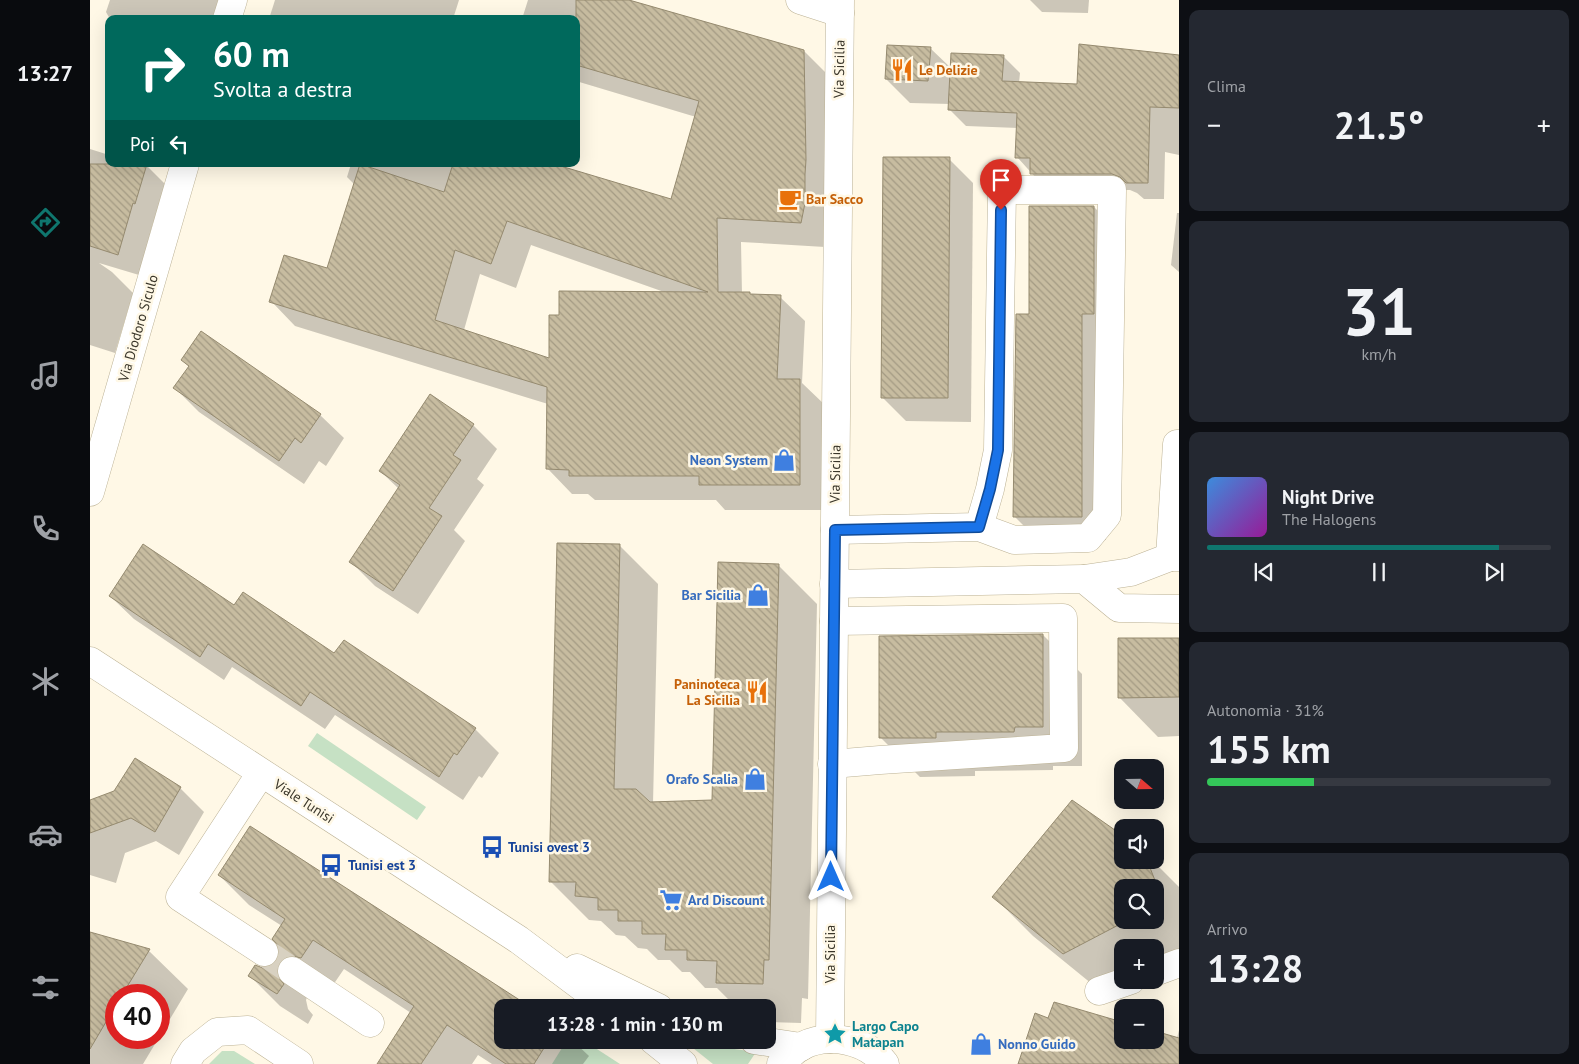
<!DOCTYPE html>
<html lang="it">
<head>
<meta charset="utf-8">
<style>
  :root { --surface:#171b24; --page:#242831; --text:#f1f3f6; --muted:#9ea1a6; --line:#363941; --accent:#0f766e }
  body { margin:0; font-family:"PT Sans",sans-serif; background:var(--page); color:var(--text); height:100vh; display:flex; flex-direction:column; font-size:19px; white-space:nowrap }
  * { box-sizing:border-box; margin:0 }
  p { font-size:16px; color:var(--muted) }
  .icon { flex:none; width:28px; height:28px; fill:none; stroke:currentColor; stroke-width:2; stroke-linecap:round; stroke-linejoin:round }
  .map { position:relative; flex:1; overflow:hidden }
  .side { display:flex; flex-direction:column; gap:10px; padding:10px; background:#0d0f14; width:400px }
  .side>* { flex:none }
  .top-card { position:absolute; left:15px; top:15px; width:475px; height:152px; border-radius:10px; box-shadow:0 5px 20px #0002; background:#00695c; color:#fff; overflow:hidden }
  .needle { width:32px; rotate:110deg }
  .fabs { position:absolute; left:1024px; top:759px; display:grid; gap:10px }
  .fabs a { display:grid; place-items:center; width:50px; height:50px; border-radius:10px; background:var(--surface); box-shadow:0 5px 20px #0002; font-size:25px }
  .speed { position:absolute; left:15px; top:984px; display:flex; gap:10px; font-size:25px; font-weight:700; text-align:center }
  .speed>* { display:grid; place-content:center; width:65px; height:65px; border-radius:50%; background:var(--surface); box-shadow:0 5px 20px #0002; line-height:1 }
  .speed .limit { border:8px solid #d22; background:#fff; color:#111 }
  .pin { position:absolute; display:grid; place-items:center; width:42px; height:42px; color:#fff; margin:-51px -21px; border-radius:50% 50% 50% 0; rotate:-45deg; box-shadow:0 0 5px #0007 }
  .pin .icon { rotate:45deg }
  .me { position:absolute; width:55px; margin:-28px; rotate:0deg; stroke-linejoin:round; filter:drop-shadow(0 0 4px #0008) }
  .turn { display:flex; align-items:center; gap:18px; height:105px; padding:0 25px; font-size:22px }
  .turn .icon { width:65px; height:65px; stroke-width:2.5 }
  .turn b { display:block; font-size:35px; line-height:42px }
  .then { display:flex; align-items:center; height:48px; padding:0 25px; background:#0003; gap:10px; font-size:19px }
  .big { font-size:38px; font-weight:800; line-height:1.1 }
  .side .widget { flex:1; display:flex; flex-direction:column; justify-content:center; gap:8px; min-width:0; padding:0 18px; border-radius:10px; background:var(--page) }
  .side .dial { align-items:center; gap:0 }
  .dial b { font-size:65px; line-height:1 }
  .song { display:flex; align-items:center; gap:15px }
  .cover { width:60px; height:60px; border-radius:8px; background:linear-gradient(135deg,hsl(210 70% 55%),hsl(300 70% 35%)) }
  .played { height:5px; border-radius:2px; background:linear-gradient(90deg,var(--accent) 85%,var(--line) 85%) }
  .keys { display:flex; justify-content:space-around; direction:ltr }
  .heat { display:flex; justify-content:space-between; align-items:center; font-size:28px; direction:ltr }
  .charge { height:8px; border-radius:4px; background:linear-gradient(90deg,#34c759 31%,var(--line) 0) }
  .trip { position:absolute; left:404px; top:999px; width:282px; height:50px; border-radius:10px; background:var(--surface); box-shadow:0 5px 20px #0002; font-weight:800; line-height:50px; text-align:center }
  main { display:flex; flex:1; min-height:0 }
  .menu { display:flex; flex-direction:column; width:90px; justify-content:space-around; align-items:center; background:#090b0e; color:var(--muted) }
  .menu .icon { width:35px; height:35px }
  .menu .on { color:var(--accent) }
  .menu b { font-size:22px; color:var(--text) }
  .map>svg:first-child { display:block }
  .green { fill:#c6e1c4 }
  .shadow { fill:#0003; fill-rule:evenodd }
  .building { fill:url(#building-back-hatch); stroke:#958a6f; fill-rule:evenodd }
  .lines { fill:none; stroke-linecap:round; stroke-linejoin:round }
  .minor-tunnel { stroke:#d8d1c1; stroke-width:28; stroke-dasharray:28 14; stroke-linecap:butt }
  .minor-casing { stroke:#bcb295; stroke-width:29 }
  .minor { stroke:#fff; stroke-width:28 }
  .route-casing { stroke:#114b97; stroke-width:12 }
  .route { stroke:#1a73e8; stroke-width:9 }
  .labels { text-anchor:middle; stroke-width:5; stroke-linejoin:round; paint-order:stroke }
  .street-label { font-size:14px; fill:#3b372b; stroke:#fff8e6 }
  .food-label { font-size:14px; font-weight:bold; fill:#c56008; stroke:#fff8e6; text-anchor:start }
  .shop-label { font-size:14px; font-weight:bold; fill:#366cbe; stroke:#fff8e6; text-anchor:end }
  .transit-label { font-size:14px; font-weight:bold; fill:#164399; stroke:#fff8e6; text-anchor:start }
  .culture-label { font-size:14px; font-weight:bold; fill:#0d838f; stroke:#fff8e6; text-anchor:start }
</style>
</head>
<body>
<main>
<nav class="menu">
<b>13:27</b>
<svg class="icon on" aria-label="directions" viewBox="0 0 24 24"><path d="M12 3l9 9-9 9-9-9zM9 14v-3h6M13 9l2 2-2 2"/></svg>
<svg class="icon" aria-label="music" viewBox="0 0 24 24"><path d="M9 18V5l10-2v13"/><circle cx="6" cy="18" r="3"/><circle cx="16" cy="16" r="3"/></svg>
<svg class="icon" aria-label="phone" viewBox="0 0 24 24"><path d="M5 4h4l2 5-3 2q2 4 5 5l2-3 5 2v4C11 20 4 13 5 4z"/></svg>
<svg class="icon" aria-label="climate" viewBox="0 0 24 24"><path d="M12 3v18M4 7l16 10M4 17L20 7"/></svg>
<svg class="icon" aria-label="car" viewBox="0 0 24 24"><path d="M5 17H2v-5l4-1 3-4h7l3 4 3 1v5h-3M9 17h6M6 11h13"/><circle cx="7" cy="17" r="2"/><circle cx="17" cy="17" r="2"/></svg>
<svg class="icon" aria-label="filters" viewBox="0 0 24 24"><path d="M4 7h16M4 17h16"/><circle cx="9" cy="7" r="2"/><circle cx="15" cy="17" r="2"/></svg>
</nav>
<div class="map">
<svg width="1089" height="1064" viewBox="0 0 1089 1064">
  <defs>
    <pattern id="building-back-hatch" width="6" height="6" patternUnits="userSpaceOnUse" patternTransform="scale(1.25)"><rect width="6" height="6" fill="#c7bca0"/><path d="M-1 5l2 2M0 0l6 6M5-1l2 2" fill="none" stroke="#a39a83"/></pattern>
  </defs>
  <rect width="100%" height="100%" fill="#fff8e6"/>
  <g class="green">
    <path d="M 227,733 L 336,807 L 327,820 L 218,746 Z"/>
    <path d="M 477,1040 L 493,1040 L 530,1064 L 462,1064 Z"/>
    <path d="M 593,1040 L 601,1040 L 609,1044 L 666,1052 L 658,1064 L 623,1064 Z"/>
    <path d="M 132,1051 L 144,1051 L 165,1064 L 119,1064 Z"/>
  </g>
  <g class="shadow">
    <path d="M 20,0 L 133,0 L 127,19 L 20,19 L 16,12 Z"/>
    <path d="M 185,0 L 369,0 L 363,19 L 179,19 Z"/>
    <path d="M 438,0 L 539,0 L 714,51 L 739,76 L 735,247 L 651,242 L 652,294 L 660,294 L 662,296 L 690,297 L 715,321 L 712,383 L 735,405 L 734,510 L 635,510 L 626,500 L 505,500 L 498,494 L 482,494 L 458,469 L 458,404 L 205,326 L 181,301 L 237,269 L 265,185 L 257,177 L 261,164 L 459,164 L 582,201 L 606,117 L 486,81 L 486,19 L 432,19 ZM 441,245 L 577,293 L 460,360 L 374,330 L 390,274 L 426,288 Z"/>
    <path d="M 940,0 L 999,0 L 998,13 L 952,12 Z"/>
    <path d="M 840,48 L 862,69 L 913,56 L 930,73 L 929,83 L 989,85 L 1089,56 L 1089,155 L 1075,152 L 1074,199 L 1054,199 L 1047,193 L 1040,190 L 957,190 L 927,157 L 928,128 L 876,126 L 859,109 L 860,104 L 820,103 L 796,79 Z"/>
    <path d="M 0,149 L 19,155 L 19,164 L 51,164 L 56,165 L 77,186 L 66,223 L 63,223 L 49,275 L 9,263 L 22,272 L 43,293 L 25,353 L 0,345 Z"/>
    <path d="M 859,159 L 883,183 L 881,422 L 816,421 L 792,397 Z"/>
    <path d="M 1004,207 L 1028,231 L 1016,337 L 1016,540 L 948,540 L 924,516 Z"/>
    <path d="M 1087,213 L 1089,213 L 1089,272 L 1081,265 Z"/>
    <path d="M 92,360 L 230,415 L 254,438 L 236,466 L 229,461 L 214,484 L 109,412 L 85,388 L 99,367 Z"/>
    <path d="M 383,425 L 407,449 L 387,479 L 394,485 L 364,530 L 375,541 L 328,614 L 285,586 L 261,562 L 309,489 L 290,471 Z"/>
    <path d="M 529,545 L 568,584 L 563,804 L 623,801 L 688,565 L 727,604 L 718,999 L 712,998 L 711,1023 L 678,1022 L 678,1008 L 652,1008 L 644,999 L 638,999 L 627,988 L 615,988 L 600,972 L 592,972 L 580,960 L 568,960 L 557,949 L 548,948 L 535,936 L 526,935 L 511,921 L 499,920 L 460,881 Z"/>
    <path d="M 20,596 L 145,607 L 245,655 L 385,729 L 409,753 L 392,778 L 389,776 L 373,800 L 245,715 L 235,729 L 142,667 L 134,680 L 44,619 Z"/>
    <path d="M 953,635 L 992,674 L 992,766 L 963,766 L 963,770 L 885,771 L 885,776 L 830,777 L 791,738 Z"/>
    <path d="M 1089,639 L 1089,736 L 1068,737 L 1029,697 Z"/>
    <path d="M 90,788 L 114,812 L 89,855 L 66,841 L 35,853 L 26,883 L 0,875 L 0,801 L 25,792 Z"/>
    <path d="M 983,801 L 1032,837 L 1032,860 L 1062,860 L 1089,887 L 1089,953 L 1065,965 L 1065,948 L 1032,948 L 1032,980 L 1013,993 L 943,936 L 904,897 ZM 1032,888 L 1065,888 L 1065,920 L 1032,920 Z"/>
    <path d="M 129,875 L 412,1008 L 412,1040 L 482,1040 L 499,1056 L 493,1064 L 402,1064 L 388,1055 L 382,1064 L 289,1064 L 321,1013 L 254,969 L 241,988 L 219,993 L 216,1000 L 218,1009 L 223,1015 L 218,1024 L 190,1006 L 160,976 L 173,969 L 181,967 L 188,961 L 191,953 L 192,926 L 159,905 Z"/>
    <path d="M 0,934 L 59,951 L 98,989 L 53,1064 L 0,1064 ZM 26,995 L 69,995 L 69,1038 L 26,1038 Z"/>
    <path d="M 965,1004 L 1032,1023 L 1032,1040 L 1065,1040 L 1065,1032 L 1087,1038 L 1089,1030 L 1089,1064 L 937,1064 L 959,1019 Z"/>
  </g>
  <g class="building">
    <path d="M 486,0 L 539,0 L 714,50 L 716,160 L 715,174 L 715,203 L 711,223 L 627,218 L 628,292 L 660,292 L 660,294 L 691,295 L 687,379 L 710,379 L 710,485 L 609,485 L 609,476 L 479,476 L 479,470 L 456,469 L 457,387 L 179,302 L 194,255 L 237,268 L 270,164 L 354,192 L 363,164 L 464,164 L 581,199 L 609,101 L 486,65 ZM 417,221 L 618,292 L 469,291 L 469,315 L 459,315 L 459,358 L 345,320 L 365,250 L 401,264 Z"/>
    <path d="M 989,44 L 1089,55 L 1089,108 L 1060,107 L 1058,183 L 1036,183 L 1030,177 L 1022,174 L 940,174 L 940,158 L 925,158 L 927,113 L 858,110 L 861,53 L 914,55 L 912,81 L 987,84 Z"/>
    <path d="M 797,45 L 841,47 L 838,81 L 795,79 Z"/>
    <path d="M 793,157 L 860,157 L 858,398 L 791,398 Z"/>
    <path d="M 0,164 L 57,164 L 45,204 L 43,203 L 28,255 L 0,246 Z"/>
    <path d="M 939,206 L 1004,206 L 1004,314 L 992,314 L 992,517 L 923,517 L 926,314 L 939,314 Z"/>
    <path d="M 111,331 L 231,414 L 211,443 L 205,438 L 189,461 L 83,388 L 99,366 L 91,360 Z"/>
    <path d="M 340,394 L 384,424 L 363,455 L 371,460 L 339,508 L 352,516 L 303,591 L 259,562 L 310,485 L 289,471 Z"/>
    <path d="M 467,543 L 530,544 L 524,789 L 546,789 L 560,802 L 622,800 L 628,562 L 689,564 L 679,960 L 674,960 L 673,984 L 626,983 L 627,961 L 597,960 L 597,950 L 575,950 L 576,934 L 552,934 L 552,921 L 528,921 L 528,910 L 508,910 L 508,898 L 485,896 L 486,882 L 459,882 Z"/>
    <path d="M 53,544 L 144,605 L 153,592 L 244,653 L 254,640 L 386,728 L 367,755 L 364,753 L 349,777 L 220,692 L 211,706 L 118,644 L 110,657 L 19,596 Z"/>
    <path d="M 953,634 L 953,727 L 925,727 L 924,732 L 846,732 L 846,738 L 789,738 L 789,636 Z"/>
    <path d="M 1028,638 L 1089,638 L 1089,697 L 1028,698 Z"/>
    <path d="M 45,758 L 91,787 L 65,832 L 41,818 L 0,833 L 0,800 L 24,791 Z"/>
    <path d="M 982,800 L 1032,835 L 1032,860 L 1057,860 L 1073,901 L 1065,906 L 1065,888 L 1032,888 L 1032,920 L 1038,920 L 973,954 L 902,897 Z"/>
    <path d="M 160,826 L 442,1008 L 412,1008 L 412,1040 L 459,1040 L 444,1064 L 416,1064 L 357,1025 L 331,1064 L 287,1064 L 324,1006 L 223,940 L 211,958 L 203,956 L 196,957 L 189,963 L 186,970 L 188,977 L 194,984 L 187,994 L 158,976 L 165,965 L 173,968 L 181,966 L 187,960 L 190,953 L 188,945 L 182,939 L 195,919 L 128,875 Z"/>
    <path d="M 0,932 L 60,949 L 32,995 L 26,995 L 26,1005 L 0,1049 Z"/>
    <path d="M 964,1002 L 1032,1022 L 1032,1040 L 1065,1040 L 1065,1031 L 1089,1038 L 1089,1064 L 928,1064 L 945,1013 L 958,1018 Z"/>
  </g>
  <g class="lines">
    <path class="minor-tunnel" d="M 174,952 L 202,971"/>
    <defs>
      <g id="minor">
        <path d="M 710,0 L 750,13"/>
        <path d="M 137,19 L 143,0"/>
        <path d="M 1089,444 L 1087,444 L 1080,557 L 1089,557"/>
        <path d="M 0,492 L 95,164"/>
        <path d="M 745,530 L 889,527 L 900,489 L 908,450 L 912,190 L 1022,190 L 1017,515 L 998,538 L 924,540 L 889,527"/>
        <path d="M 994,579 L 1041,572 L 1080,557"/>
        <path d="M 744,584 L 994,579 L 1029,608 L 1089,609"/>
        <path d="M 0,661 L 429,940 L 520,1008"/>
        <path d="M 742,764 L 790,760 L 974,748 L 973,618 L 744,621"/>
        <path d="M 171,773 L 90,897 L 174,952"/>
        <path d="M 487,968 L 569,1008"/>
        <path d="M 202,971 L 280,1023"/>
        <path d="M 1065,972 L 1089,963"/>
        <path d="M 1009,991 L 1041,980"/>
        <path d="M 740,1039 L 750,0"/>
        <path d="M 563,1040 L 593,1064"/>
        <path d="M 664,1040 L 711,1047"/>
        <path d="M 95,1064 L 103,1051 L 127,1032 L 158,1030 L 209,1064"/>
        <path d="M 691,1064 C 697,1058 704,1050 712,1046 C 739,1032 777,1040 795,1064"/>
      </g>
    </defs>
    <use href="#minor" class="minor-casing"/>
    <use href="#minor" class="minor"/>
  </g>
  <g class="lines">
    <defs>
      <path id="route" d="M 741,877 L 745,530 L 889,527 L 900,489 L 908,450 L 911,210"/>
    </defs>
    <use href="#route" class="route-casing"/>
    <use href="#route" class="route"/>
  </g>
  <defs>
    <symbol id="restaurant-bare" viewBox="-9 -9 18 18"><path d="M-5-6h1v4h1v-4h1v4h1v-4h1v5L-1.5 .5V6h-2V.5L-5-1ZM5-6V6H3V1.5H1.5Q1.5-4 5-6Z" fill="#e8710a" stroke="#fff8e6" stroke-width="2.5" paint-order="stroke"/></symbol>
    <symbol id="cafe-bare" viewBox="-9 -9 18 18"><path d="M-5.5-4.5H6V0H3Q3 3.5 0 3.5H-2.5Q-5.5 3.5-5.5 0ZM3-3.2v2h1.7v-2ZM-6 4.5H4V6H-6Z" fill="#e8710a" stroke="#fff8e6" stroke-width="2.5" paint-order="stroke"/></symbol>
    <symbol id="shop-bare" viewBox="-9 -9 18 18"><path d="M-5-2.5h2.3a2.7 3.5 0 0 1 5.4 0H5L5.5 6h-11ZM-1.5-2.5h3a1.5 2.3 0 0 0-3 0Z" fill="#3f7fe0" stroke="#fff8e6" stroke-width="2.5" paint-order="stroke"/></symbol>
    <symbol id="bus-bare" viewBox="-9 -9 18 18"><path d="M-5-6H5V4H4V6H2V4H-2V6H-4V4H-5ZM-3.5-4V0h7V-4ZM-3.5 1.2v1.5H-2V1.2ZM2 1.2v1.5H3.5V1.2Z" fill="#1a4fb4" stroke="#fff8e6" stroke-width="2.5" paint-order="stroke"/></symbol>
    <symbol id="supermarket-bare" viewBox="-9 -9 18 18"><path d="M-6-5.5h2.5l.6 2H6L4.5 2H-2.5L-4.4-4H-6ZM-1.5 3.2a1.3 1.3 0 1 0 .1 0ZM3 3.2a1.3 1.3 0 1 0 .1 0Z" fill="#3f7fe0" stroke="#fff8e6" stroke-width="2.5" paint-order="stroke"/></symbol>
    <symbol id="sight-bare" viewBox="-9 -9 18 18"><path d="M0-6L1.8-2.2L6-1.7L2.9 1.2L3.7 5.4L0 3.3L-3.7 5.4L-2.9 1.2L-6-1.7L-1.8-2.2Z" fill="#0f9aa8" stroke="#fff8e6" stroke-width="2.5" paint-order="stroke"/></symbol>
  </defs>
  <g fill-rule="evenodd">
    <use href="#restaurant-bare" x="796" y="54" width="32" height="32"/>
    <use href="#cafe-bare" x="684" y="183" width="32" height="32"/>
    <use href="#shop-bare" x="678" y="444" width="32" height="32"/>
    <use href="#shop-bare" x="652" y="579" width="32" height="32"/>
    <use href="#restaurant-bare" x="651" y="676" width="32" height="32"/>
    <use href="#shop-bare" x="649" y="763" width="32" height="32"/>
    <use href="#bus-bare" x="386" y="831" width="32" height="32"/>
    <use href="#bus-bare" x="225" y="849" width="32" height="32"/>
    <use href="#supermarket-bare" x="565" y="884" width="32" height="32"/>
    <use href="#sight-bare" x="729" y="1018" width="32" height="32"/>
    <use href="#shop-bare" x="875" y="1028" width="32" height="32"/>
  </g>
  <g class="labels">
    <g class="street-label">
      <text transform="translate(749 69) rotate(-89)" y="5">Via Sicilia</text>
      <text transform="translate(48 328) rotate(-74)" y="5">Via Diodoro Siculo</text>
      <text transform="translate(745 474) rotate(-89)" y="5">Via Sicilia</text>
      <text transform="translate(214 801) rotate(33)" y="5">Viale Tunisi</text>
      <text transform="translate(740 954) rotate(-90)" y="5">Via Sicilia</text>
    </g>
    <g class="food-label">
      <text x="829" y="75">Le Delizie</text>
      <text x="716" y="204">Bar Sacco</text>
      <text x="650" y="689" text-anchor="end">Paninoteca<tspan x="650" dy="16">La Sicilia</tspan></text>
    </g>
    <g class="shop-label">
      <text x="678" y="465">Neon System</text>
      <text x="651" y="600">Bar Sicilia</text>
      <text x="648" y="784">Orafo Scalia</text>
      <text x="598" y="905" text-anchor="start">Ard Discount</text>
      <text x="908" y="1049" text-anchor="start">Nonno Guido</text>
    </g>
    <g class="transit-label">
      <text x="418" y="852">Tunisi ovest 3</text>
      <text x="258" y="870">Tunisi est 3</text>
    </g>
    <g class="culture-label">
      <text x="762" y="1031">Largo Capo<tspan x="762" dy="16">Matapan</tspan></text>
    </g>
  </g>
</svg>
<div class="fabs">
<a><svg class="needle" viewBox="-14 -14 28 28"><path d="M0-13l5 13h-10z" fill="#e53935"/><path d="M0 13l5-13h-10z" fill="#9ea1a6"/></svg></a>
<a><svg class="icon" aria-label="sound" viewBox="0 0 24 24"><path d="M4 9h4l5-4v14l-5-4H4zM17 9q2 3 0 6"/></svg></a>
<a><svg class="icon" aria-label="search" viewBox="0 0 24 24"><circle cx="10" cy="10" r="6"/><path d="M15 15l6 6"/></svg></a>
<a>+</a>
<a>−</a>
</div>
<div class="speed"><div class="limit">40</div></div>
<div class="pin" style="left:911px;top:210px;background:#d93025"><svg class="icon" aria-label="arrive" viewBox="0 0 24 24"><path d="M6 21V4h12l-3 4 3 4H6"/></svg></div>
<svg class="me" style="left:741px;top:877px" viewBox="-20 -20 40 40"><path d="M0-17L14 15 0 8-14 15z" fill="#1a73e8" stroke="#fff" stroke-width="4"/></svg>
<div class="trip">13:28 · 1 min · 130 m</div>
<div class="top-card">
<div class="turn"><svg class="icon" aria-label="right" viewBox="0 0 24 24"><path d="M7 20v-9h11M14 6l5 5-5 5"/></svg><div><b>60 m</b>Svolta a destra</div></div>
<div class="then">Poi<svg class="icon" aria-label="left" viewBox="0 0 24 24"><path d="M17 20v-9H6M10 6l-5 5 5 5"/></svg></div>
</div>
</div>
<section class="side">
<div class="widget"><p>Clima</p>
<div class="heat"><a>−</a><b class="big">21.5°</b><a>+</a></div>
</div>
<div class="widget dial"><b>31</b><p>km/h</p></div>
<div class="widget">
<div class="song"><i class="cover"></i><div><b>Night Drive</b><p>The Halogens</p></div></div>
<div class="played"></div>
<div class="keys"><svg class="icon" aria-label="previous" viewBox="0 0 24 24"><path d="M18 5L8 12l10 7zM5 5v14"/></svg><svg class="icon" aria-label="pause" viewBox="0 0 24 24"><path d="M8 5v14M16 5v14"/></svg><svg class="icon" aria-label="next" viewBox="0 0 24 24"><path d="M6 5l10 7-10 7zM19 5v14"/></svg></div>
</div>
<div class="widget"><p>Autonomia · 31%</p><b class="big">155 km</b><div class="charge"></div></div>
<div class="widget"><p>Arrivo</p><b class="big">13:28</b></div>
</section>
</main>
</body>
</html>
